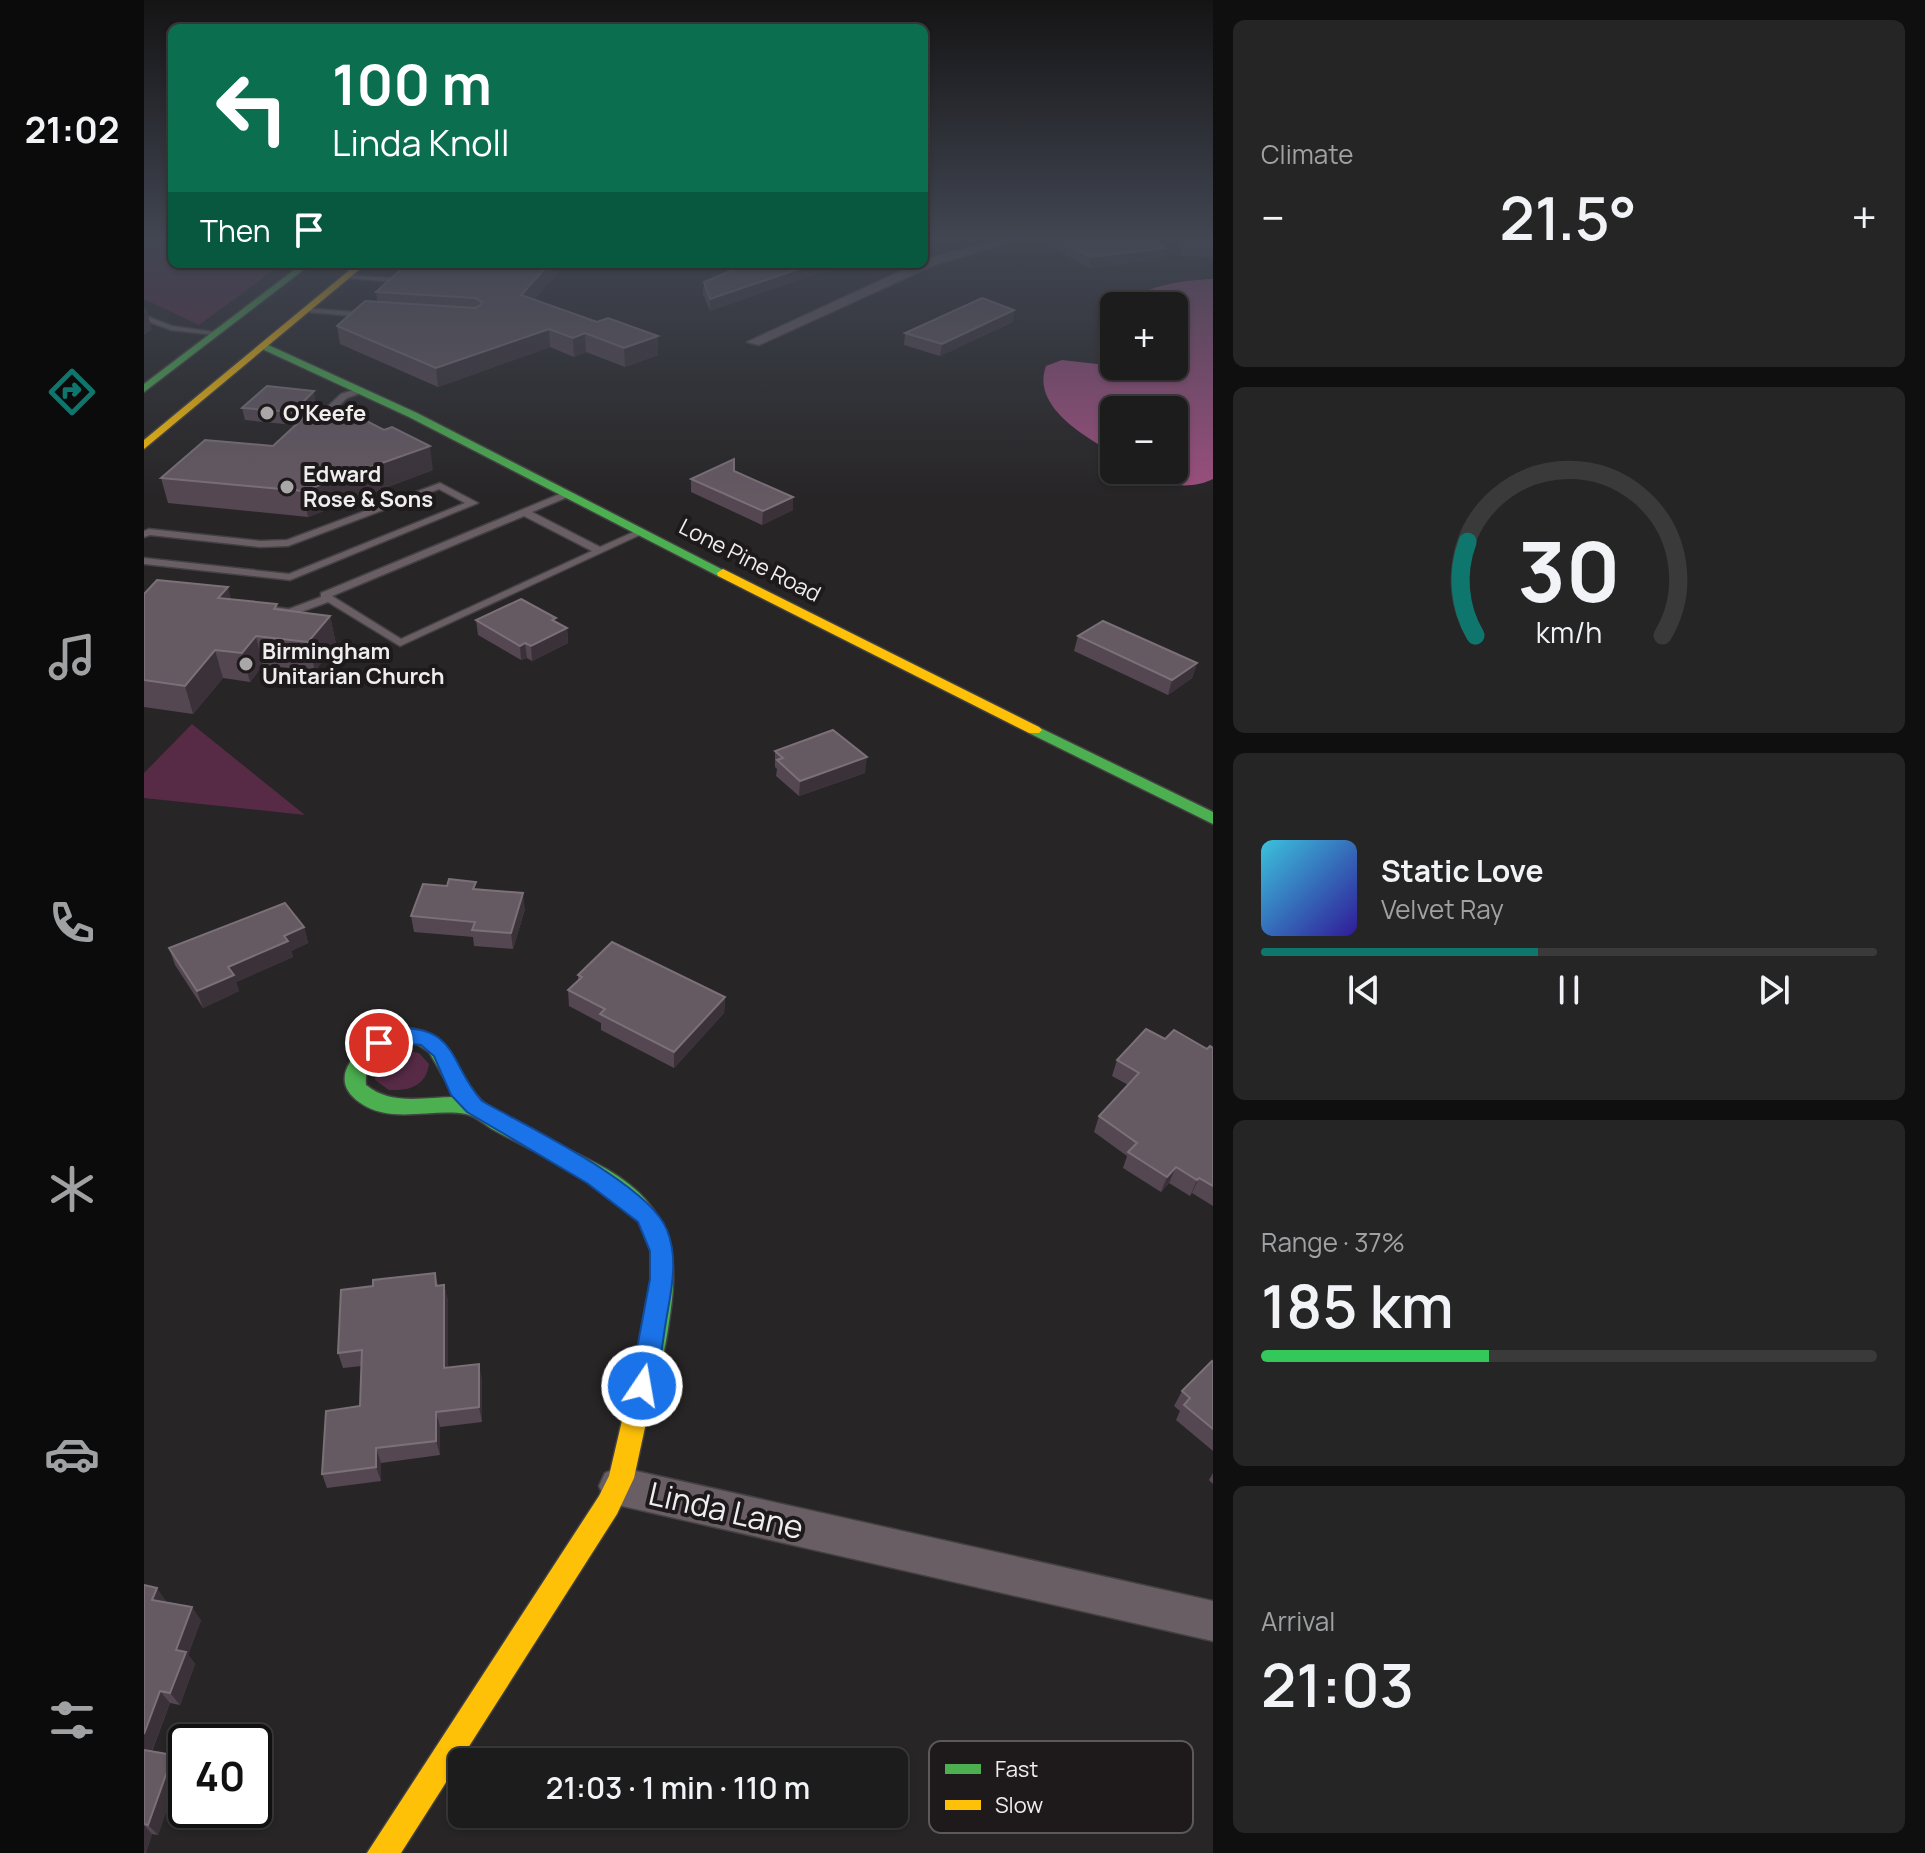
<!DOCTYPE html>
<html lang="en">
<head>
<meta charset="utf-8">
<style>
  :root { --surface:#1d1c1c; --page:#252525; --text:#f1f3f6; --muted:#a0a1a3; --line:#3b3a3b; --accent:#0f766e }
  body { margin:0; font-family:Manrope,sans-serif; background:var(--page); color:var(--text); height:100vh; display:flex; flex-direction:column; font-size:30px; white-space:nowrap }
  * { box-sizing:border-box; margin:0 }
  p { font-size:26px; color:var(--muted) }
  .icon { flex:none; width:44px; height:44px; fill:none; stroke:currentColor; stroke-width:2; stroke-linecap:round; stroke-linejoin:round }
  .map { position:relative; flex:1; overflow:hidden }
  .details { display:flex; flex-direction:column; gap:20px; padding:20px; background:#100f0f; width:712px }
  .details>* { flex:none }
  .top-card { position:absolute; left:24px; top:24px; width:760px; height:244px; border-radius:12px; box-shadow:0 2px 6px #0004,0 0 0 2px var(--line); background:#0b6e4f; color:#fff; overflow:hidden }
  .buttons { position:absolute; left:956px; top:292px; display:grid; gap:16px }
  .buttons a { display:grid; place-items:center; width:88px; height:88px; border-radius:12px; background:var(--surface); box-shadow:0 2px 6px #0004,0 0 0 2px var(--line); font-size:40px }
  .speed { position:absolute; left:24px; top:1724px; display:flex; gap:16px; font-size:40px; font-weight:700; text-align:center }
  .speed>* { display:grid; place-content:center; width:104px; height:104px; border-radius:50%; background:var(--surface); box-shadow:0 2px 6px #0004,0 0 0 2px var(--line); line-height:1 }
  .speed .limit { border:4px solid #111; border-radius:12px; background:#fff; color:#111 }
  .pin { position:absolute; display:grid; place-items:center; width:68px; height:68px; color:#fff; margin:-34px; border:4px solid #fff; border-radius:50%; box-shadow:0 2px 8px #0007 }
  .me { position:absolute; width:88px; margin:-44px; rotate:12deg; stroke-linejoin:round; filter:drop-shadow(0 0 6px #0008) }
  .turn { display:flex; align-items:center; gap:28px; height:168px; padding:0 32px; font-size:36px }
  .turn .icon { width:104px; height:104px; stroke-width:2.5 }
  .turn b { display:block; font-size:56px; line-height:68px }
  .then { display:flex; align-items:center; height:76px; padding:0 32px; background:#0003; gap:16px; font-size:30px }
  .big { font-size:60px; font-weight:600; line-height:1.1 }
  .details .widget { flex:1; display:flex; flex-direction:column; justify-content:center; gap:12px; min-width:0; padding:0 28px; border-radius:12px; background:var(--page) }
  .details .dial { align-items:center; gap:0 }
  .dial svg { height:208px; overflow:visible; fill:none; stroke:var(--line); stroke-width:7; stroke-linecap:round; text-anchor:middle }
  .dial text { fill:var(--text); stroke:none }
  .song { display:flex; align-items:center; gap:24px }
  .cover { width:96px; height:96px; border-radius:12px; background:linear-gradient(135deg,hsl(190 70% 55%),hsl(250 70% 35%)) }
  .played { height:8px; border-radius:4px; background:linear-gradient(90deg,var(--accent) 45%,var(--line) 45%) }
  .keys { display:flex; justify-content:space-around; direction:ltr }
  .heat { display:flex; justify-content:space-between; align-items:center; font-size:44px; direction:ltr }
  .charge { height:12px; border-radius:6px; background:linear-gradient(90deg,#34c759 37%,var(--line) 0) }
  .trip { position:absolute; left:304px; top:1748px; width:460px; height:80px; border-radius:12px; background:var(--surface); box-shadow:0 2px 6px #0004,0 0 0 2px var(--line); font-weight:600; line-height:80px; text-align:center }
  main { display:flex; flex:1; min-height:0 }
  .dock { display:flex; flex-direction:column; width:144px; justify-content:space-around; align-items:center; background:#0c0b0b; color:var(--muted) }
  .dock .icon { width:56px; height:56px }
  .dock .on { color:var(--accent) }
  .dock b { font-size:36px; color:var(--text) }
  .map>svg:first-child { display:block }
  .green { fill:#572b46 }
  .water { fill:#9c4f7e }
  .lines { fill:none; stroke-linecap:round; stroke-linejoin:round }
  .lane-casing { stroke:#434142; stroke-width:3 }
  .street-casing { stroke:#434142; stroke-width:3 }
  .fast-casing { stroke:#434142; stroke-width:3 }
  .slow-casing { stroke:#434142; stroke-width:3 }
  .lane { fill:#6a5e65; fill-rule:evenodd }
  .street { fill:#6a5e65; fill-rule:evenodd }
  .fast { fill:#4caf50; fill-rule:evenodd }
  .slow { fill:#ffc107; fill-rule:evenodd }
  .wall { fill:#554751 }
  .shaded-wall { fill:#3b3239 }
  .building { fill:#655962; stroke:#7b7078; stroke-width:2 }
  .route { fill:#1a73e8; stroke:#114b97; stroke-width:2 }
  .poi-dot { fill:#a9a7a8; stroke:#1e1a1c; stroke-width:3 }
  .labels { text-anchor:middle; stroke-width:8; stroke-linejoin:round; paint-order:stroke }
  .far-poi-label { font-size:22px; font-weight:bold; fill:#efedee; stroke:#1e1a1c; text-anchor:start }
  .far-street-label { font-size:22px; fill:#efedee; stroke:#1e1a1c }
  .near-street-label { font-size:32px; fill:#efedee; stroke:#1e1a1c }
  .key { fill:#1e1a1c; stroke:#5d595b; stroke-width:2 }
  .key-label { font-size:22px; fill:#efedee }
</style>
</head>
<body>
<main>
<nav class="dock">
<b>21:02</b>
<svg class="icon on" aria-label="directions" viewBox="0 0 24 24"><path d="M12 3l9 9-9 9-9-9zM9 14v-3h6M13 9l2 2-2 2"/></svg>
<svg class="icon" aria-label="music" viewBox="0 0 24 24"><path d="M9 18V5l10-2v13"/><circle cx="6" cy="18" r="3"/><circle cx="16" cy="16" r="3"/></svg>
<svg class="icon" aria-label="phone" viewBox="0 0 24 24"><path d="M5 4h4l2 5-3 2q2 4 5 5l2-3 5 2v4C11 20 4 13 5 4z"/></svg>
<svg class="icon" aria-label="climate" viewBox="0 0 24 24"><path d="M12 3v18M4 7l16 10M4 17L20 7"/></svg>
<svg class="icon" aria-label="car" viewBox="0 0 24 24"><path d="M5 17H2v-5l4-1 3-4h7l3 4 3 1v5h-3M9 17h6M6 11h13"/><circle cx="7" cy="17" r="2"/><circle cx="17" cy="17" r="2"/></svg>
<svg class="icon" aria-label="filters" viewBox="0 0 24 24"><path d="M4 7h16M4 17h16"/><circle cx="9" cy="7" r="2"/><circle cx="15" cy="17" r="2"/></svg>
</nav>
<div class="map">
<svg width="1069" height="1853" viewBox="0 0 1069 1853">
  <rect width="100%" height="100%" fill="#272526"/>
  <g class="green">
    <path d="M 0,239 L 28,239 L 28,264 L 138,264 L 55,325 L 0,299 Z"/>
    <path d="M 48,724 L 161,815 L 0,798 L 0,773 Z"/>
    <path d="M 257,1050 L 275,1053 L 285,1064 C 282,1086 265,1091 245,1090 L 231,1080 L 232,1064 Z"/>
  </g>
  <path class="water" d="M 1069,279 L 1069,479 C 1046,491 1013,485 993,470 L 1030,470 L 1030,410 L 970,410 L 970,453 C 941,437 887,406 902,366 L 918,360 L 970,366 L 1030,366 L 1030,306 L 974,306 C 1001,286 1037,280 1069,279 Z"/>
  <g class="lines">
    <defs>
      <g id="lane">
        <path d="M 201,275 L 262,279 L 265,281 L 262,283 L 203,278 Z"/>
        <path d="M 160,308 L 222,313 L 226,315 L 222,317 L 163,312 Z"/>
        <path d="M 0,315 L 28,326 L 76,333 L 72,335 L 27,330 L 0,320 Z"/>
        <path d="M 216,388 L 220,390 L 219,392 L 203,398 L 175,424 L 169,424 L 169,420 L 197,394 Z"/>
        <path d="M 296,483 L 334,503 L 146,580 L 0,564 L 0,558 L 145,574 L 321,503 L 295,489 L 144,546 L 116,547 L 6,535 L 0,537 L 0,531 L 5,529 L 116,541 L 143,540 Z"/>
        <path d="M 423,491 L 428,494 L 426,496 L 388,512 L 456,547 L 494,530 L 502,532 L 256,646 L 184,602 C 164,609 143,621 124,610 L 129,607 L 145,609 L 177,597 L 177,593 ZM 380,516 L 448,551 L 257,639 L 188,596 Z"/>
      </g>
      <g id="street">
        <path d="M 857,239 L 877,239 L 793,264 L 615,345 L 603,342 L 772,264 L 780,264 L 785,258 Z"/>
        <path d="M 474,1467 L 1069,1601 L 1069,1641 L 474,1505 L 461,1499 L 455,1486 L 461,1473 Z"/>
      </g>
      <g id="fast">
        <path d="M 158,264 L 167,264 L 0,392 L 0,384 Z"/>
        <path d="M 116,344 L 122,344 L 273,413 L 585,573 L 574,576 L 265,417 L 116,348 Z"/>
        <path d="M 890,725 L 1069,812 L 1069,824 L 885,733 L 885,727 Z"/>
        <path d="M 257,1028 C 312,1028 307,1073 340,1103 C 428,1167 547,1166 527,1308 C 523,1339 517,1375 505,1403 L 496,1407 L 487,1403 L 484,1395 C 495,1350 525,1265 496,1223 C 473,1192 435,1174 402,1157 C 384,1148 366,1139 348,1129 C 340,1124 331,1116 322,1114 C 287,1108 246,1125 215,1102 C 175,1074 228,1034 257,1028 ZM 270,1042 L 285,1052 L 311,1097 C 281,1097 247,1106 222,1085 C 219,1057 246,1042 270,1042 Z"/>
      </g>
      <g id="slow">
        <path d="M 213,264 L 222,264 L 0,449 L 0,440 Z"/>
        <path d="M 579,569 L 895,727 L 898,730 L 895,733 L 885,733 L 574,576 L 573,573 Z"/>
        <path d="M 496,1383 L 505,1387 L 508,1395 L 490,1478 L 473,1514 L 257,1853 L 223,1853 L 455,1496 L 465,1476 L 484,1395 L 487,1387 Z"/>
      </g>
    </defs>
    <use href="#lane" class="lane-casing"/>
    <use href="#street" class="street-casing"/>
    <use href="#fast" class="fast-casing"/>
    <use href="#slow" class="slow-casing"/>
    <use href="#lane" class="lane"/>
    <use href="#street" class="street"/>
    <use href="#fast" class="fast"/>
    <use href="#slow" class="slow"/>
  </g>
  <g class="wall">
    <path d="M 895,239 L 1009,239 L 1021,248 L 1019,259 L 945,268 Z"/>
    <path d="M 1037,239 L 1069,239 L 1069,257 L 1037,256 L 1036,245 Z"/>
    <path d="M 268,264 L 421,264 L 390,300 L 514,355 L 481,367 L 442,352 L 430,357 L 406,347 L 294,387 L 196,344 L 193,326 L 233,301 L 232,292 L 268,266 Z"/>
    <path d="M 691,267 L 566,311 L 559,294 L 560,282 Z"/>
    <path d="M 870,310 L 869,322 L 796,356 L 760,345 L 761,333 Z"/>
    <path d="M 172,404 L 157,420 L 289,470 L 164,517 L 24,503 L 17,478 L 129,446 L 151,425 L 101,420 L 98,408 Z"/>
    <path d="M 590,471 L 649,510 L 618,525 L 547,492 L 547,479 Z"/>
    <path d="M 0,594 L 87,599 L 134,610 L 186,616 L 192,644 L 171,671 L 119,665 L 106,682 L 79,678 L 49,714 L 0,707 Z"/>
    <path d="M 332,620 L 412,622 L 423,628 L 424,643 L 388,661 L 383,658 L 377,660 L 334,635 Z"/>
    <path d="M 934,636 L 1053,663 L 1048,678 L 1024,695 L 930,651 Z"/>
    <path d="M 631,751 L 721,773 L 655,796 L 632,776 L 633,769 L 631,767 Z"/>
    <path d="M 333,889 L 381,909 L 369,949 L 330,946 L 329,937 L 270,932 L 267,916 Z"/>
    <path d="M 160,927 L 164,943 L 147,951 L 149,957 L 92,982 L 95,991 L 59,1008 L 31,965 L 25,948 Z"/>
    <path d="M 434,975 L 581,997 L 580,1013 L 530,1068 L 457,1030 L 457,1023 L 425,1006 L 424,990 L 434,980 Z"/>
    <path d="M 1021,1039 L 1063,1049 L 1069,1048 L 1069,1206 L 1048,1193 L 1046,1196 L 1025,1183 L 1017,1192 L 979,1168 L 983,1156 L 950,1132 L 955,1116 L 984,1085 L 968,1076 L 973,1060 Z"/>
    <path d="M 291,1273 L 294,1286 L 300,1285 L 304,1301 L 304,1368 L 338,1379 L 338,1422 L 296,1427 L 296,1455 L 237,1463 L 237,1481 L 183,1488 L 178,1474 L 216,1406 L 218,1366 L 199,1368 L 194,1353 L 229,1286 Z"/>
    <path d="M 1069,1362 L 1069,1451 L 1032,1420 L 1036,1411 L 1030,1406 L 1038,1391 Z"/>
    <path d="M 1069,1473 L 1069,1484 L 1065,1480 Z"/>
    <path d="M 0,1585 L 22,1601 L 21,1602 L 57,1620 L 44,1655 L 51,1664 L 36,1705 L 26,1703 L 8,1751 L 29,1755 L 38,1766 L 14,1835 L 8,1834 L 2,1853 L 0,1853 Z"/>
  </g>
  <g class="shaded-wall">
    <path d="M 1021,248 L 1019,259 L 945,268 L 947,257 Z"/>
    <path d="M 405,264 L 421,264 L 379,313 L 377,295 Z"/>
    <path d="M 669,264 L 691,264 L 691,267 L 566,311 L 566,299 Z"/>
    <path d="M 2,307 L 8,330 L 0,335 L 0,309 Z"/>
    <path d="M 870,310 L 869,322 L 796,356 L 798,344 Z"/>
    <path d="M 405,329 L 406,347 L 294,387 L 292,368 Z"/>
    <path d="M 441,333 L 442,352 L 430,357 L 429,338 Z"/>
    <path d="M 514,336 L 514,355 L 481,367 L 480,348 Z"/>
    <path d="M 170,391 L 172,404 L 152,425 L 149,412 Z"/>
    <path d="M 286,446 L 289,470 L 164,517 L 159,491 Z"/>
    <path d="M 649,497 L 649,510 L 618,525 L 619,511 Z"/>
    <path d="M 84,587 L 91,615 L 74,598 Z"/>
    <path d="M 186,616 L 192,644 L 171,671 L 164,642 Z"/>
    <path d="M 423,628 L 424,643 L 388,661 L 387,646 Z"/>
    <path d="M 112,636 L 119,665 L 106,682 L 98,653 Z"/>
    <path d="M 381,643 L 383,658 L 377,660 L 376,646 Z"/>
    <path d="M 71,650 L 79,678 L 49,714 L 41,686 Z"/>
    <path d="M 1053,663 L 1048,678 L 1024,695 L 1028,680 Z"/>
    <path d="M 723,757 L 721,773 L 655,796 L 656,781 Z"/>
    <path d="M 379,893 L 381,909 L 369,949 L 367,933 Z"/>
    <path d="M 160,927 L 164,943 L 147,951 L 149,957 L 92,982 L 95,991 L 59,1008 L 53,991 L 84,967 L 140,936 Z"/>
    <path d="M 581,997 L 580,1013 L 530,1068 L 530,1052 Z"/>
    <path d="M 1032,1167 L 1025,1183 L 1017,1192 L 1023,1177 Z"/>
    <path d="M 1055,1178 L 1048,1193 L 1046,1196 L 1053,1180 Z"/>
    <path d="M 300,1285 L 304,1301 L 304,1383 L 300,1368 Z"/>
    <path d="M 335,1364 L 338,1379 L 338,1422 L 335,1407 Z"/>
    <path d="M 292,1412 L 296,1427 L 296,1455 L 292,1441 Z"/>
    <path d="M 232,1448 L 237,1463 L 237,1481 L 232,1467 Z"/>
    <path d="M 13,1588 L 22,1601 L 17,1613 L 8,1600 Z"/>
    <path d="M 48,1607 L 57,1620 L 44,1655 L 51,1664 L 36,1705 L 26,1693 L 32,1650 Z"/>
    <path d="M 16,1691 L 26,1703 L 4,1760 L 0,1755 L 0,1734 Z"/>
    <path d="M 29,1755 L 38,1766 L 14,1835 L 4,1825 Z"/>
    <path d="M 0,1825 L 8,1834 L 2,1853 L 0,1852 Z"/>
  </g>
  <g class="building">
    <path d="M 915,239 L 1009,239 L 1021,248 L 947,257 Z"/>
    <path d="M 1039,239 L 1069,239 L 1069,246 L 1039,245 Z"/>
    <path d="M 268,264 L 405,264 L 377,295 L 453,322 L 464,318 L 514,336 L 480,348 L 441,333 L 429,338 L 405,329 L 292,368 L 193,326 L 221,301 L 331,308 L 337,305 L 338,302 L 331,298 L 232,292 L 259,268 L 268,266 Z"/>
    <path d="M 603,264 L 669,264 L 566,299 L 560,282 Z"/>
    <path d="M 838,298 L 870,310 L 798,344 L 761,333 Z"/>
    <path d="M 123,386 L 170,391 L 149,412 L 98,408 Z"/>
    <path d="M 171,407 L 203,411 L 240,430 L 248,427 L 286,446 L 159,491 L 17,478 L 61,440 L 129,446 Z"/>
    <path d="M 590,459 L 590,471 L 649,497 L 619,511 L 547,479 Z"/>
    <path d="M 13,580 L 84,587 L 74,598 L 133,604 L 130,609 L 186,616 L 164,642 L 112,636 L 98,653 L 71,650 L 41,686 L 0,680 L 0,594 Z"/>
    <path d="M 377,599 L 412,618 L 408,620 L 423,628 L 387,646 L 381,643 L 376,646 L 332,620 Z"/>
    <path d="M 959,621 L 1053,663 L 1028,680 L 934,636 Z"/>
    <path d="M 689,730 L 723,757 L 656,781 L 633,760 L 639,758 L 631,751 Z"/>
    <path d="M 305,879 L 332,882 L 329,889 L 379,893 L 367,933 L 328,930 L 331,922 L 267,916 L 279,884 L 303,886 Z"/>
    <path d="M 141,903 L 160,927 L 140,936 L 144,941 L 84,967 L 90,975 L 53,991 L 25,948 Z"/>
    <path d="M 468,942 L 581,997 L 530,1052 L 456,1014 L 461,1009 L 424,990 L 438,977 L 434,975 Z"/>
    <path d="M 1002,1029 L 1021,1039 L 1030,1030 L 1063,1049 L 1066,1046 L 1069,1048 L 1069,1186 L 1055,1178 L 1053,1180 L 1032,1167 L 1023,1177 L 984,1152 L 993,1143 L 955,1116 L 995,1073 L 973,1060 Z"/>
    <path d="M 291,1273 L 292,1286 L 300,1285 L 300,1368 L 335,1364 L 335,1407 L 292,1412 L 292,1441 L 232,1448 L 232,1467 L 178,1474 L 182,1411 L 216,1406 L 218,1350 L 194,1353 L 197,1290 L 229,1286 L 229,1280 Z"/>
    <path d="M 1068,1361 L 1069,1362 L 1069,1429 L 1040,1405 L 1046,1398 L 1038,1391 Z"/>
    <path d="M 0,1585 L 13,1588 L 8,1600 L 48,1607 L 32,1650 L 42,1652 L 26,1693 L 16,1691 L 0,1734 Z"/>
    <path d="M 0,1750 L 29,1755 L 4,1825 L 0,1824 Z"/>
  </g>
  <linearGradient id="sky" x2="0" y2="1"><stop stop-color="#151415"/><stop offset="0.48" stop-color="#414652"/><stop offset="1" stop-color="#414652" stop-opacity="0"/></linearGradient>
  <rect width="1069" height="498" fill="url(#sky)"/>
  <path class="route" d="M 252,1028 C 315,1026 305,1065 338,1101 C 383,1127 505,1184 523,1230 C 535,1260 527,1291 522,1321 C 518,1345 516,1372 507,1394 L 498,1397 L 489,1394 L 486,1386 L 506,1279 L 506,1251 L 494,1222 L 443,1183 L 323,1112 L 307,1095 L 290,1056 L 277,1045 L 255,1043 L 235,1050 L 228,1048 L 225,1043 L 228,1038 Z"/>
  <g class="poi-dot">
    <circle cx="123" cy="413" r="8"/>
    <circle cx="143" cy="487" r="8"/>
    <circle cx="102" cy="664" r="8"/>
  </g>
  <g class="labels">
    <g class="far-poi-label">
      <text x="139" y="421">O'Keefe</text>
      <text x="159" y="482">Edward<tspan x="159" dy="25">Rose &amp; Sons</tspan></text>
      <text x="118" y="659">Birmingham<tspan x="118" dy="25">Unitarian Church</tspan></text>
    </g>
    <g class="far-street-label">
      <text transform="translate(606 560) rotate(27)" y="8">Lone Pine Road</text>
    </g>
    <g class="near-street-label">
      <text transform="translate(582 1511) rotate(13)" y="11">Linda Lane</text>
    </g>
  </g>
  <rect x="785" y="1741" width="264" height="92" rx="12" class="key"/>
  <rect x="801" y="1764" width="36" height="10" fill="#4caf50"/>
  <rect x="801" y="1800" width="36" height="10" fill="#ffc107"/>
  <g class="key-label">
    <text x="851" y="1777">Fast</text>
    <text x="851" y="1813">Slow</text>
  </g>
</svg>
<div class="buttons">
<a>+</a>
<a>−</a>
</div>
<div class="speed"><div class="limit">40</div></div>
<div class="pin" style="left:235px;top:1043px;background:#d93025"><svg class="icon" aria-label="arrive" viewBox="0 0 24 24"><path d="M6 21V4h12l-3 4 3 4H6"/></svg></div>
<svg class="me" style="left:498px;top:1386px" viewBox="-20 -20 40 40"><circle r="17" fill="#1a73e8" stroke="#fff" stroke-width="3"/><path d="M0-11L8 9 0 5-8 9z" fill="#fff"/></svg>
<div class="trip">21:03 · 1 min · 110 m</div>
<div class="top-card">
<div class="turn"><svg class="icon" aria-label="left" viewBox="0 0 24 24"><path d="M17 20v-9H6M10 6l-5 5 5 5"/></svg><div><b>100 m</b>Linda Knoll</div></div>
<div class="then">Then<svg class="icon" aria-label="arrive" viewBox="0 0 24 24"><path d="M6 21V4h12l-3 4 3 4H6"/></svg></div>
</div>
</div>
<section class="details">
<div class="widget"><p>Climate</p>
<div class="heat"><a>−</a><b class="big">21.5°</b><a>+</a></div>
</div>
<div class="widget dial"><svg viewBox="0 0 100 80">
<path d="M14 69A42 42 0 1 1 86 69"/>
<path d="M14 69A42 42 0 0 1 11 33" stroke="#0f766e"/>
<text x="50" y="56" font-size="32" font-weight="700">30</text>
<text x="50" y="72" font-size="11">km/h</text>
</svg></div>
<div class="widget">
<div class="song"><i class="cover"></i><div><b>Static Love</b><p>Velvet Ray</p></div></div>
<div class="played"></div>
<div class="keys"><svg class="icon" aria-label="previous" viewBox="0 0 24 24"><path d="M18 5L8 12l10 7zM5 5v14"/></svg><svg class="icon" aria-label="pause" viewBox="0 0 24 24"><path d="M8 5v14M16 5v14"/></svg><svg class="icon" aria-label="next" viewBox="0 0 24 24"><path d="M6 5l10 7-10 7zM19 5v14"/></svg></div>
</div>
<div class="widget"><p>Range · 37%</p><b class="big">185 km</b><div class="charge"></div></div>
<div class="widget"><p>Arrival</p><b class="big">21:03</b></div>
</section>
</main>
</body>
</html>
